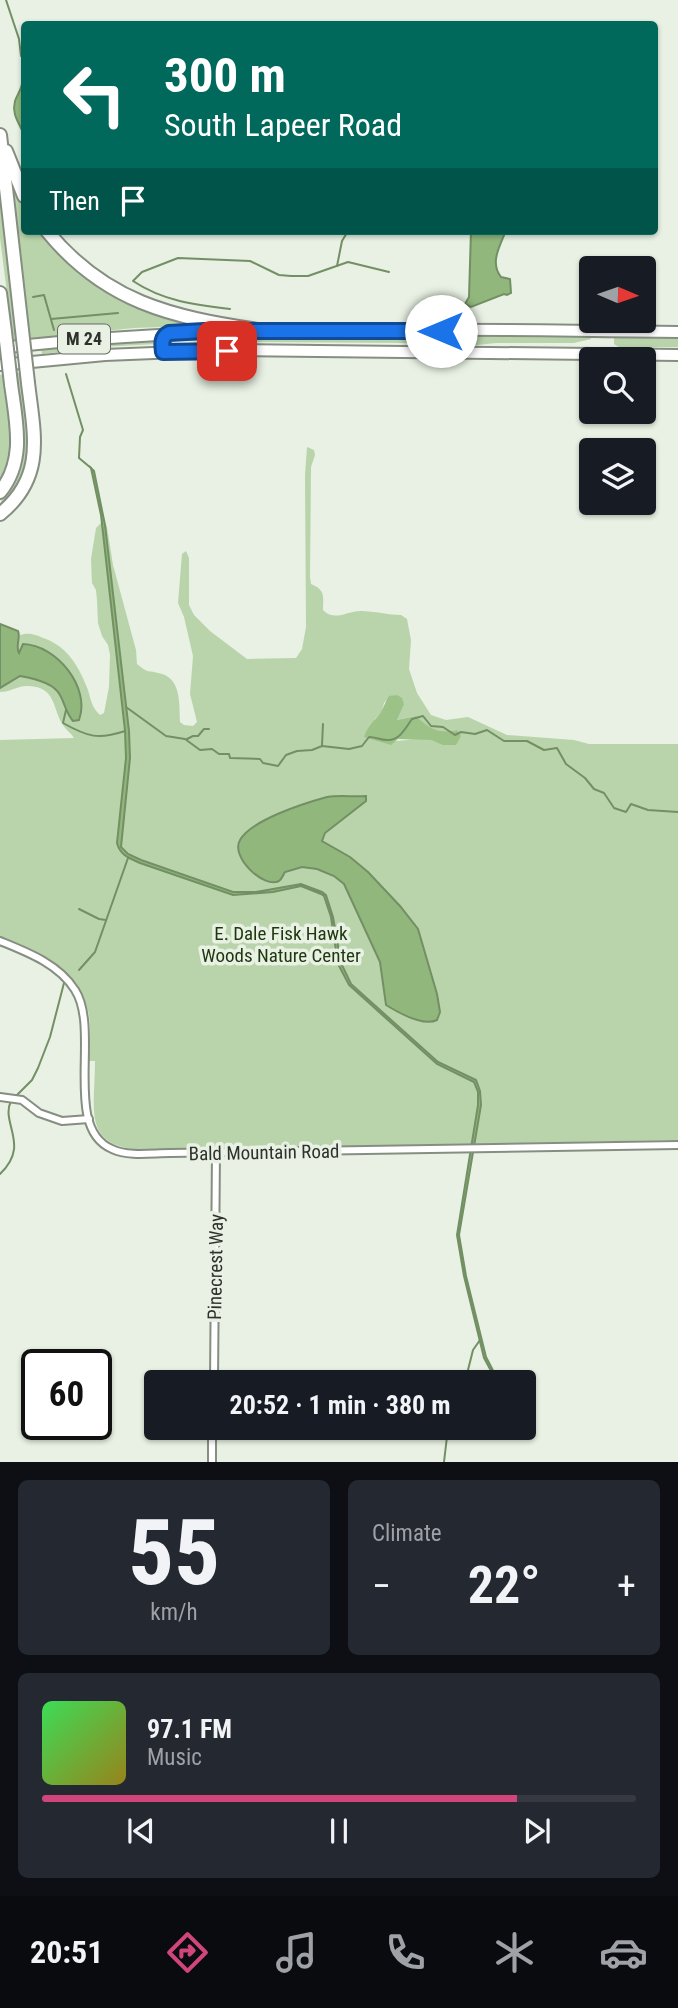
<!DOCTYPE html>
<html lang="en">
<head>
<meta charset="utf-8">
<style>
  :root { --surface:#171b24; --page:#242831; --text:#f1f3f6; --muted:#9ea1a6; --line:#363941; --accent:#d0457c }
  body { margin:0; font-family:"Roboto Condensed",sans-serif; background:var(--page); color:var(--text); height:100vh; display:flex; flex-direction:column; font-size:26px; white-space:nowrap }
  * { box-sizing:border-box; margin:0 }
  p { font-size:23px; color:var(--muted) }
  .icon { flex:none; width:38px; height:38px; fill:none; stroke:currentColor; stroke-width:2; stroke-linecap:round; stroke-linejoin:round }
  .map { position:relative; height:1462px; overflow:hidden }
  .sheet { display:flex; flex-direction:column; gap:18px; padding:18px; background:#0d0f14; flex:1 }
  .sheet>* { flex:none }
  .guide { position:absolute; left:21px; top:21px; width:637px; height:214px; border-radius:7px; box-shadow:0 2px 5px #0004; background:#00695c; color:#fff; overflow:hidden }
  .needle { width:46px; rotate:92deg }
  .buttons { position:absolute; left:579px; top:256px; display:grid; gap:14px }
  .buttons a { display:grid; place-items:center; width:77px; height:77px; border-radius:7px; background:var(--surface); box-shadow:0 2px 5px #0004; font-size:35px }
  .speed { position:absolute; left:21px; top:1349px; display:flex; gap:14px; font-size:35px; font-weight:700; text-align:center }
  .speed>* { display:grid; place-content:center; width:91px; height:91px; border-radius:50%; background:var(--surface); box-shadow:0 2px 5px #0004; line-height:1 }
  .speed .limit { border:4px solid #111; border-radius:10px; background:#fff; color:#111 }
  .pin { position:absolute; display:grid; place-items:center; width:60px; height:60px; color:#fff; margin:-30px; border-radius:14px; box-shadow:0 4px 10px #0006 }
  .me { position:absolute; width:77px; margin:-38px; rotate:270deg; stroke-linejoin:round; filter:drop-shadow(0 0 5px #0008) }
  .turn { display:flex; align-items:center; gap:24px; height:147px; padding:0 28px; font-size:32px }
  .turn .icon { width:91px; height:91px; stroke-width:2.5 }
  .turn b { display:block; font-size:49px; line-height:60px }
  .then { display:flex; align-items:center; height:66px; padding:0 28px; background:#0003; gap:14px; font-size:26px }
  .big { font-size:52px; font-weight:700; line-height:1.1 }
  .sheet .widget { flex:1; display:flex; flex-direction:column; justify-content:center; gap:10px; min-width:0; padding:0 24px; border-radius:10px; background:var(--page) }
  .sheet .dial { align-items:center; gap:0 }
  .dial b { font-size:91px; line-height:1 }
  .song { display:flex; align-items:center; gap:21px }
  .cover { width:84px; height:84px; border-radius:10px; background:linear-gradient(135deg,hsl(130 70% 55%),hsl(50 70% 35%)) }
  .played { height:7px; border-radius:4px; background:linear-gradient(90deg,var(--accent) 80%,var(--line) 80%) }
  .keys { display:flex; justify-content:space-around; direction:ltr }
  .heat { display:flex; justify-content:space-between; align-items:center; font-size:38px; direction:ltr }
  .sheet .tiles { flex:1; display:grid; gap:18px; grid-template-columns:1fr 1fr }
  .widget:last-child { grid-column:span 2 }
  .trip { position:absolute; left:144px; top:1370px; width:392px; height:70px; border-radius:7px; background:var(--surface); box-shadow:0 2px 5px #0004; font-weight:700; line-height:70px; text-align:center }
  .dock { display:flex; height:112px; justify-content:space-around; align-items:center; background:#090b0e; color:var(--muted) }
  .dock .icon { width:49px; height:49px }
  .dock .on { color:var(--accent) }
  .dock b { font-size:32px; color:var(--text) }
  .map>svg:first-child { display:block }
  .green { fill:#b9d4ab; fill-rule:evenodd }
  .forest { fill:#9cc287 }
  .water { fill:#91b77c; stroke:#738f64; stroke-width:2 }
  .lines { fill:none; stroke-linecap:round; stroke-linejoin:round }
  .stream { stroke:#738f64; stroke-width:2 }
  .minor-casing { stroke:#868e82; stroke-width:10 }
  .primary-casing { stroke:#868e82; stroke-width:14 }
  .motorway-casing { stroke:#868e82; stroke-width:16 }
  .minor { stroke:#fff; stroke-width:6 }
  .primary { stroke:#fff; stroke-width:10 }
  .motorway { stroke:#fff; stroke-width:12 }
  .motorway-bridge-casing { stroke:#868e82; stroke-width:16; stroke-linecap:butt }
  .motorway-bridge { stroke:#fff; stroke-width:12 }
  .route-casing { stroke:#114b97; stroke-width:18 }
  .route { stroke:#1a73e8; stroke-width:12 }
  .labels { text-anchor:middle; stroke-width:7; stroke-linejoin:round; paint-order:stroke }
  .shield { fill:#e8f1e3; stroke:#666b63; stroke-width:2 }
  .shield-label { font-size:18px; font-weight:bold; fill:#2e312c }
  .park-label { font-size:19px; fill:#1e370d; stroke:#e8f1e3 }
  .street-label { font-size:19px; fill:#2e312c; stroke:#e8f1e3 }
</style>
</head>
<body>
<div class="map">
<svg width="678" height="1462" viewBox="0 0 678 1462">
  <rect width="100%" height="100%" fill="#e8f1e3"/>
  <g class="green">
    <path d="M 11,174 L 24,204 L 24,231 L 42,231 L 74,266 L 189,323 L 189,326 L 134,328 L 28,339 Z"/>
    <path d="M 0,188 L 18,339 L 13,340 L 0,238 Z"/>
    <path d="M 297,336 L 417,336 L 418,337 L 408,343 L 239,342 L 238,339 Z"/>
    <path d="M 438,336 L 590,337 L 591,339 L 574,343 L 496,343 L 459,347 L 436,342 L 435,338 Z"/>
    <path d="M 614,337 L 678,338 L 678,347 L 619,347 L 614,344 Z"/>
    <path d="M 156,339 L 156,344 L 100,347 L 42,354 L 41,349 Z"/>
    <path d="M 16,373 L 22,373 L 30,436 L 25,477 L 0,509 C 0,494 16,482 21,466 C 29,437 20,403 16,373 Z"/>
    <path d="M 3,374 C 8,412 20,448 0,482 L 0,375 Z"/>
    <path d="M 307,447 L 314,450 L 315,455 L 311,467 L 310,577 L 311,584 C 326,590 323,597 323,610 C 335,622 346,611 361,611 C 375,611 388,615 401,615 L 407,619 L 411,640 L 409,669 L 417,693 L 431,715 L 446,720 L 468,717 L 507,735 L 574,740 L 589,744 L 678,744 L 678,1140 L 146,1150 C 81,1148 95,1111 95,1061 L 89,1061 C 89,1045 92,1027 88,1011 C 79,969 36,951 0,937 L 0,740 L 74,738 C 71,733 66,730 63,725 C 52,709 57,687 28,686 C 19,685 10,692 0,692 L 0,688 L 20,676 C 32,678 54,683 60,695 C 65,703 66,712 73,721 L 79,720 L 39,647 L 23,644 L 19,653 L 17,652 L 20,635 C 30,632 36,635 46,639 C 69,648 80,669 88,690 C 91,700 92,708 100,715 L 104,713 L 109,687 L 110,655 L 108,645 L 102,636 L 98,623 L 97,600 L 96,590 L 92,583 L 91,559 L 96,528 L 102,522 L 125,738 L 129,738 L 104,521 L 107,527 L 113,565 L 136,650 L 137,664 C 148,673 146,670 158,673 C 182,677 179,704 180,722 L 184,725 L 193,726 L 197,722 L 190,694 L 193,656 L 184,617 L 178,603 L 182,554 L 186,551 L 189,558 L 189,605 L 194,615 L 210,631 L 247,659 L 296,658 L 302,649 L 306,627 L 305,475 ZM 397,695 L 401,710 L 397,720 L 415,716 C 429,728 438,734 457,730 L 437,742 C 419,734 396,745 378,740 L 374,720 L 382,711 L 384,703 L 389,697 Z"/>
  </g>
  <path class="forest" d="M 397,695 L 402,698 L 404,704 L 397,720 L 416,716 C 429,728 438,734 457,730 L 461,736 L 456,745 L 443,745 L 431,740 L 398,739 L 391,745 L 364,737 C 367,727 375,720 381,712 C 384,707 385,702 389,696 Z"/>
  <g class="water">
    <path d="M 22,84 L 24,85 L 24,136 C 21,124 11,116 15,101 C 17,95 21,90 22,84 Z"/>
    <path d="M 471,231 L 508,231 L 505,233 C 499,248 490,263 501,277 L 510,279 L 511,293 L 507,295 L 504,294 L 471,307 L 465,304 L 469,297 Z"/>
    <path d="M 91,468 L 94,471 L 105,525 L 129,731 L 130,758 L 121,847 L 128,854 L 141,860 L 233,892 L 256,892 L 301,884 L 322,892 L 326,895 L 333,917 L 341,963 L 351,984 L 438,1062 L 476,1080 L 480,1091 L 481,1105 L 459,1235 L 466,1276 L 486,1357 L 499,1382 L 497,1382 L 484,1358 L 464,1276 L 457,1235 L 478,1105 L 478,1092 L 474,1082 L 437,1064 L 349,985 L 338,964 L 331,917 L 324,896 L 321,894 L 301,886 L 273,892 L 233,895 L 140,863 C 129,858 120,855 117,843 L 126,758 L 125,731 L 101,515 Z"/>
    <path d="M 0,624 L 18,631 C 21,638 15,646 19,653 L 23,644 C 57,645 91,688 79,720 L 73,721 C 66,713 65,704 60,695 C 54,683 32,678 20,676 L 0,688 Z"/>
    <path d="M 366,796 L 366,801 L 325,833 L 322,841 L 350,857 L 368,872 L 400,906 L 418,929 L 437,994 L 440,1012 L 437,1020 C 423,1027 399,1013 386,1005 L 380,962 L 344,884 L 334,876 L 317,869 L 302,867 L 285,872 C 283,875 282,879 279,881 C 264,889 230,857 240,840 C 251,820 305,803 327,797 C 340,795 353,797 366,796 Z"/>
  </g>
  <g class="lines">
    <g class="stream">
      <path d="M 6,0 L 19,39 L 21,56"/>
      <path d="M 337,266 L 342,241 L 348,231"/>
      <path d="M 33,297 L 44,295 L 54,330"/>
      <path d="M 230,309 C 195,305 163,301 133,281 L 142,272 L 178,258 L 250,261 L 279,275 L 291,276 L 308,276 L 348,262 L 389,272"/>
      <path d="M 51,319 L 118,313"/>
      <path d="M 66,374 L 83,430 L 80,437 L 79,458 L 91,468"/>
      <path d="M 126,707 L 166,736 L 185,739 L 200,750 L 212,749 L 219,754 L 229,754 L 230,758 L 260,759 L 263,763 L 278,766 L 286,755 L 297,751 L 312,750 L 322,746 L 349,749 L 362,746 L 369,737 C 376,737 380,740 387,740 C 400,741 406,727 412,719 L 423,716 L 431,726 L 443,727 L 455,735 L 461,732 L 475,734 L 487,730 L 504,741 L 527,741 L 544,750 L 557,748 L 566,764 L 585,778 L 594,789 L 604,793 L 614,808 L 626,812 L 631,804 L 648,810 L 678,812"/>
      <path d="M 66,710 L 63,723 C 88,737 98,740 125,731"/>
      <path d="M 187,739 L 193,736 L 198,736 L 204,729 L 209,729"/>
      <path d="M 322,745 L 323,724"/>
      <path d="M 79,909 L 99,919 L 106,920"/>
      <path d="M 79,970 L 95,952 L 128,858"/>
      <path d="M 15,1097 L 32,1080 L 38,1068 L 50,1037 L 64,983"/>
      <path d="M 0,1174 C 31,1145 0,1123 11,1101"/>
      <path d="M 465,1382 L 473,1350 L 480,1340"/>
      <path d="M 444,1462 L 448,1428"/>
    </g>
    <defs>
      <g id="minor">
        <path d="M 0,941 C 27,952 59,964 75,990 C 101,1030 62,1128 112,1149 C 129,1157 152,1153 170,1153 L 678,1145"/>
        <path d="M 0,1097 L 22,1100 L 39,1113 L 62,1121 L 89,1119"/>
        <path d="M 214,1382 L 216,1152"/>
        <path d="M 212,1462 L 212,1428"/>
      </g>
      <g id="primary">
        <path d="M 0,348 C 225,322 452,330 678,332"/>
        <path d="M 0,365 L 105,355 L 227,350 L 678,355"/>
      </g>
      <g id="motorway">
        <path d="M 0,135 L 22,330"/>
        <path d="M 6,151 L 24,196"/>
        <path d="M 47,231 C 105,302 171,317 258,330"/>
        <path d="M 0,293 L 5,332"/>
        <path d="M 0,492 C 26,460 16,422 11,384"/>
        <path d="M 0,514 C 46,477 34,434 28,383"/>
      </g>
    </defs>
    <use href="#minor" class="minor-casing"/>
    <use href="#primary" class="primary-casing"/>
    <use href="#motorway" class="motorway-casing"/>
    <use href="#minor" class="minor"/>
    <use href="#primary" class="primary"/>
    <use href="#motorway" class="motorway"/>
    <defs>
      <g id="motorway-bridge">
        <path d="M 22,330 L 28,383"/>
        <path d="M 5,332 L 11,384"/>
      </g>
    </defs>
    <use href="#motorway-bridge" class="motorway-bridge-casing"/>
    <use href="#motorway-bridge" class="motorway-bridge"/>
  </g>
  <g class="lines">
    <defs>
      <path id="route" d="M 227,351 L 163,352 C 162,344 161,337 169,333 L 204,331 L 441,331"/>
    </defs>
    <use href="#route" class="route-casing"/>
    <use href="#route" class="route"/>
  </g>
  <g class="labels">
    <rect class="shield" x="58" y="324.5" width="52" height="29" rx="5"/>
    <g class="shield-label">
      <text x="84" y="345">M 24</text>
    </g>
    <g class="park-label">
      <text x="281" y="940">E. Dale Fisk Hawk<tspan x="281" dy="22">Woods Nature Center</tspan></text>
    </g>
    <g class="street-label">
      <text transform="translate(264 1152) rotate(-1)" y="7">Bald Mountain Road</text>
      <text transform="translate(215 1267) rotate(-89)" y="7">Pinecrest Way</text>
    </g>
  </g>
</svg>
<div class="buttons">
<a><svg class="needle" viewBox="-14 -14 28 28"><path d="M0-13l5 13h-10z" fill="#e53935"/><path d="M0 13l5-13h-10z" fill="#9ea1a6"/></svg></a>
<a><svg class="icon" aria-label="search" viewBox="0 0 24 24"><circle cx="10" cy="10" r="6"/><path d="M15 15l6 6"/></svg></a>
<a><svg class="icon" aria-label="layers" viewBox="0 0 24 24"><path d="M12 4l9 5-9 5-9-5zM3 14l9 5 9-5"/></svg></a>
</div>
<div class="speed"><div class="limit">60</div></div>
<div class="pin" style="left:227px;top:351px;background:#d93025"><svg class="icon" aria-label="arrive" viewBox="0 0 24 24"><path d="M6 21V4h12l-3 4 3 4H6"/></svg></div>
<svg class="me" style="left:441px;top:331px" viewBox="-20 -20 40 40"><circle r="19" fill="#fff"/><path d="M0-13L10 11 0 6-10 11z" fill="#1a73e8"/></svg>
<div class="trip">20:52 · 1 min · 380 m</div>
<div class="guide">
<div class="turn"><svg class="icon" aria-label="left" viewBox="0 0 24 24"><path d="M17 20v-9H6M10 6l-5 5 5 5"/></svg><div><b>300 m</b>South Lapeer Road</div></div>
<div class="then">Then<svg class="icon" aria-label="arrive" viewBox="0 0 24 24"><path d="M6 21V4h12l-3 4 3 4H6"/></svg></div>
</div>
</div>
<section class="sheet">
<div class="tiles">
<div class="widget dial"><b>55</b><p>km/h</p></div>
<div class="widget"><p>Climate</p>
<div class="heat"><a>−</a><b class="big">22°</b><a>+</a></div>
</div>
<div class="widget">
<div class="song"><i class="cover"></i><div><b>97.1 FM</b><p>Music</p></div></div>
<div class="played"></div>
<div class="keys"><svg class="icon" aria-label="previous" viewBox="0 0 24 24"><path d="M18 5L8 12l10 7zM5 5v14"/></svg><svg class="icon" aria-label="pause" viewBox="0 0 24 24"><path d="M8 5v14M16 5v14"/></svg><svg class="icon" aria-label="next" viewBox="0 0 24 24"><path d="M6 5l10 7-10 7zM19 5v14"/></svg></div>
</div>
</div>
</section>
<nav class="dock">
<b>20:51</b>
<svg class="icon on" aria-label="directions" viewBox="0 0 24 24"><path d="M12 3l9 9-9 9-9-9zM9 14v-3h6M13 9l2 2-2 2"/></svg>
<svg class="icon" aria-label="music" viewBox="0 0 24 24"><path d="M9 18V5l10-2v13"/><circle cx="6" cy="18" r="3"/><circle cx="16" cy="16" r="3"/></svg>
<svg class="icon" aria-label="phone" viewBox="0 0 24 24"><path d="M5 4h4l2 5-3 2q2 4 5 5l2-3 5 2v4C11 20 4 13 5 4z"/></svg>
<svg class="icon" aria-label="climate" viewBox="0 0 24 24"><path d="M12 3v18M4 7l16 10M4 17L20 7"/></svg>
<svg class="icon" aria-label="car" viewBox="0 0 24 24"><path d="M5 17H2v-5l4-1 3-4h7l3 4 3 1v5h-3M9 17h6M6 11h13"/><circle cx="7" cy="17" r="2"/><circle cx="17" cy="17" r="2"/></svg>
</nav>
</body>
</html>
